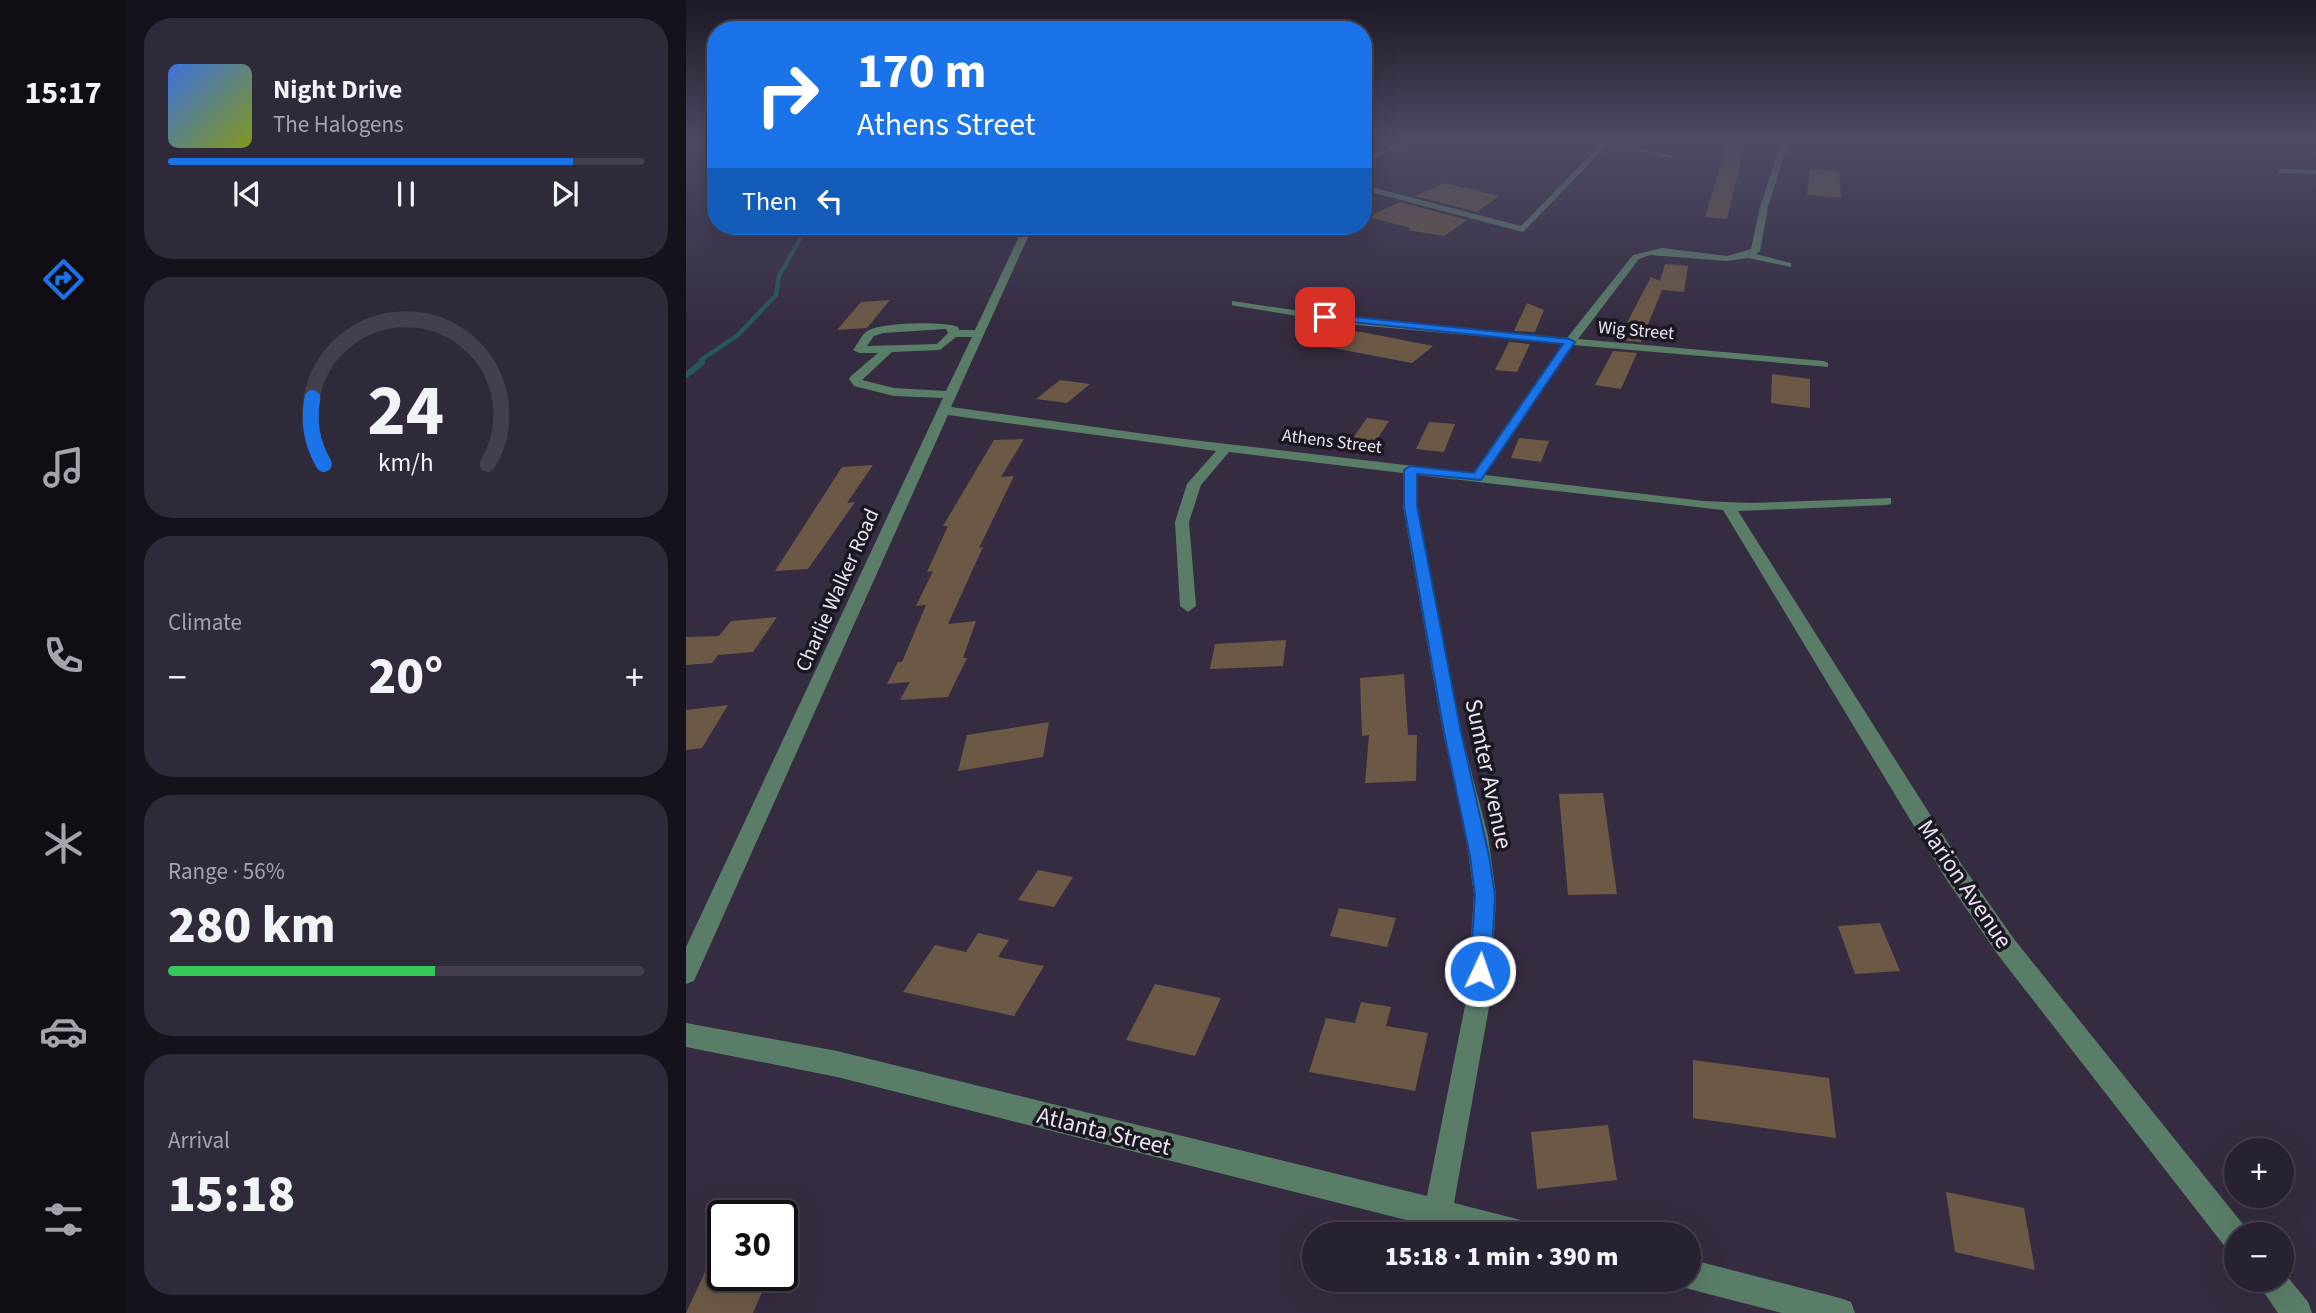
<!DOCTYPE html>
<html lang="en">
<head>
<meta charset="utf-8">
<style>
  :root { --surface:#282131; --page:#302939; --text:#f1f3f6; --muted:#a5a3ab; --line:#443e4d; --accent:#1a73e8 }
  body { margin:0; font-family:"Source Sans 3",sans-serif; background:var(--page); color:var(--text); height:100vh; display:flex; flex-direction:column; font-size:26px; white-space:nowrap }
  * { box-sizing:border-box; margin:0 }
  p { font-size:23px; color:var(--muted) }
  .icon { flex:none; width:38px; height:38px; fill:none; stroke:currentColor; stroke-width:2; stroke-linecap:round; stroke-linejoin:round }
  .map { position:relative; flex:1; overflow:hidden }
  .drawer { display:flex; flex-direction:column; gap:18px; padding:18px; background:#16121b; width:560px }
  .drawer>* { flex:none }
  .top-card { position:absolute; left:21px; top:21px; width:665px; height:214px; border-radius:28px; box-shadow:0 7px 28px #0002,0 0 0 2px var(--line); background:#1a73e8; color:#fff; overflow:hidden }
  .tools { position:absolute; left:1538px; top:1138px; display:grid; gap:14px }
  .tools a { display:grid; place-items:center; width:70px; height:70px; border-radius:50%; background:var(--surface); box-shadow:0 7px 28px #0002,0 0 0 2px var(--line); font-size:35px }
  .speed { position:absolute; left:21px; top:1200px; display:flex; gap:14px; font-size:35px; font-weight:700; text-align:center }
  .speed>* { display:grid; place-content:center; width:91px; height:91px; border-radius:50%; background:var(--surface); box-shadow:0 7px 28px #0002,0 0 0 2px var(--line); line-height:1 }
  .speed .limit { border:4px solid #111; border-radius:10px; background:#fff; color:#111 }
  .pin { position:absolute; display:grid; place-items:center; width:60px; height:60px; color:#fff; margin:-30px; border-radius:14px; box-shadow:0 4px 10px #0006 }
  .me { position:absolute; width:77px; margin:-38px; rotate:3deg; stroke-linejoin:round; filter:drop-shadow(0 0 5px #0008) }
  .turn { display:flex; align-items:center; gap:24px; height:147px; padding:0 35px; font-size:32px }
  .turn .icon { width:91px; height:91px; stroke-width:2.5 }
  .turn b { display:block; font-size:49px; line-height:60px }
  .then { display:flex; align-items:center; height:66px; padding:0 35px; background:#0003; gap:14px; font-size:26px }
  .big { font-size:52px; font-weight:800; line-height:1.1 }
  .drawer .tile { flex:1; display:flex; flex-direction:column; justify-content:center; gap:10px; min-width:0; padding:0 24px; border-radius:28px; background:var(--page) }
  .drawer .dial { align-items:center; gap:0 }
  .dial svg { height:182px; overflow:visible; fill:none; stroke:var(--line); stroke-width:7; stroke-linecap:round; text-anchor:middle }
  .dial text { fill:var(--text); stroke:none }
  .song { display:flex; align-items:center; gap:21px }
  .cover { width:84px; height:84px; border-radius:10px; background:linear-gradient(135deg,hsl(220 70% 55%),hsl(70 70% 35%)) }
  .played { height:7px; border-radius:4px; background:linear-gradient(90deg,var(--accent) 85%,var(--line) 85%) }
  .keys { display:flex; justify-content:space-around; direction:ltr }
  .heat { display:flex; justify-content:space-between; align-items:center; font-size:38px; direction:ltr }
  .charge { height:10px; border-radius:5px; background:linear-gradient(90deg,#34c759 56%,var(--line) 0) }
  .trip { position:absolute; left:616px; top:1222px; width:399px; height:70px; border-radius:35px; background:var(--surface); box-shadow:0 7px 28px #0002,0 0 0 2px var(--line); font-weight:800; line-height:70px; text-align:center }
  main { display:flex; flex:1; min-height:0 }
  .dock { display:flex; flex-direction:column; width:126px; justify-content:space-around; align-items:center; background:#100d14; color:var(--muted) }
  .dock .icon { width:49px; height:49px }
  .dock .on { color:var(--accent) }
  .dock b { font-size:32px; color:var(--text) }
  .map>svg:first-child { display:block }
  .lines { fill:none; stroke-linecap:round; stroke-linejoin:round }
  .stream-far2 { stroke:#255858; stroke-width:3.5 }
  .stream-far1 { stroke:#255858; stroke-width:4.5 }
  .stream { stroke:#255858; stroke-width:6 }
  .building { fill:#6c5945 }
  .minor { fill:#5a7d68; fill-rule:evenodd }
  .route { fill:#1a73e8; stroke:#114b97; stroke-width:2 }
  .labels { text-anchor:middle; stroke-width:7; stroke-linejoin:round; paint-order:stroke }
  .far-street-label { font-size:18px; fill:#eae3f1; stroke:#1b1720 }
  .street-label { font-size:21px; fill:#eae3f1; stroke:#1b1720 }
  .near-street-label { font-size:24px; fill:#eae3f1; stroke:#1b1720 }
</style>
</head>
<body>
<main>
<nav class="dock">
<b>15:17</b>
<svg class="icon on" aria-label="directions" viewBox="0 0 24 24"><path d="M12 3l9 9-9 9-9-9zM9 14v-3h6M13 9l2 2-2 2"/></svg>
<svg class="icon" aria-label="music" viewBox="0 0 24 24"><path d="M9 18V5l10-2v13"/><circle cx="6" cy="18" r="3"/><circle cx="16" cy="16" r="3"/></svg>
<svg class="icon" aria-label="phone" viewBox="0 0 24 24"><path d="M5 4h4l2 5-3 2q2 4 5 5l2-3 5 2v4C11 20 4 13 5 4z"/></svg>
<svg class="icon" aria-label="climate" viewBox="0 0 24 24"><path d="M12 3v18M4 7l16 10M4 17L20 7"/></svg>
<svg class="icon" aria-label="car" viewBox="0 0 24 24"><path d="M5 17H2v-5l4-1 3-4h7l3 4 3 1v5h-3M9 17h6M6 11h13"/><circle cx="7" cy="17" r="2"/><circle cx="17" cy="17" r="2"/></svg>
<svg class="icon" aria-label="filters" viewBox="0 0 24 24"><path d="M4 7h16M4 17h16"/><circle cx="9" cy="7" r="2"/><circle cx="15" cy="17" r="2"/></svg>
</nav>
<section class="drawer">
<div class="tile">
<div class="song"><i class="cover"></i><div><b>Night Drive</b><p>The Halogens</p></div></div>
<div class="played"></div>
<div class="keys"><svg class="icon" aria-label="previous" viewBox="0 0 24 24"><path d="M18 5L8 12l10 7zM5 5v14"/></svg><svg class="icon" aria-label="pause" viewBox="0 0 24 24"><path d="M8 5v14M16 5v14"/></svg><svg class="icon" aria-label="next" viewBox="0 0 24 24"><path d="M6 5l10 7-10 7zM19 5v14"/></svg></div>
</div>
<div class="tile dial"><svg viewBox="0 0 100 80">
<path d="M14 69A42 42 0 1 1 86 69"/>
<path d="M14 69A42 42 0 0 1 9 40" stroke="#1a73e8"/>
<text x="50" y="56" font-size="32" font-weight="700">24</text>
<text x="50" y="72" font-size="11">km/h</text>
</svg></div>
<div class="tile"><p>Climate</p>
<div class="heat"><a>−</a><b class="big">20°</b><a>+</a></div>
</div>
<div class="tile"><p>Range · 56%</p><b class="big">280 km</b><div class="charge"></div></div>
<div class="tile"><p>Arrival</p><b class="big">15:18</b></div>
</section>
<div class="map">
<svg width="1630" height="1313" viewBox="0 0 1630 1313">
  <rect width="100%" height="100%" fill="#362c41"/>
  <g class="lines">
    <path class="stream-far2" d="M 113,241 L 121,226"/>
    <path class="stream-far1" d="M 11,367 L 17,362 L 15,360 L 52,335 L 90,295 L 93,276 L 114,239"/>
    <path class="stream" d="M 0,375 L 13,365"/>
  </g>
  <g class="building">
    <path d="M 1042,140 L 1060,140 L 1041,219 L 1019,217 Z"/>
    <path d="M 1124,169 L 1153,171 L 1155,198 L 1121,195 Z"/>
    <path d="M 758,183 L 813,196 L 791,212 L 729,196 Z"/>
    <path d="M 714,202 L 781,220 L 758,236 L 722,230 L 725,228 L 682,217 Z"/>
    <path d="M 979,264 L 1002,266 L 998,292 L 976,290 L 955,342 L 932,340 L 965,277 L 974,281 Z"/>
    <path d="M 204,300 L 181,328 L 151,330 L 175,302 Z"/>
    <path d="M 841,303 L 858,310 L 849,332 L 828,331 Z"/>
    <path d="M 629,329 L 676,332 L 747,346 L 726,363 L 626,344 Z"/>
    <path d="M 823,342 L 844,344 L 831,372 L 809,370 Z"/>
    <path d="M 927,351 L 951,353 L 935,389 L 909,385 Z"/>
    <path d="M 1086,374 L 1124,379 L 1124,408 L 1085,403 Z"/>
    <path d="M 374,380 L 404,384 L 381,403 L 350,399 Z"/>
    <path d="M 681,418 L 703,421 L 690,441 L 667,438 Z"/>
    <path d="M 743,422 L 769,424 L 758,452 L 730,449 Z"/>
    <path d="M 833,438 L 863,441 L 855,462 L 825,458 Z"/>
    <path d="M 338,439 L 315,477 L 328,476 L 293,548 L 297,547 L 262,624 L 290,621 L 277,658 L 281,658 L 262,697 L 214,700 L 224,682 L 201,684 L 212,662 L 216,662 L 240,605 L 230,606 L 247,571 L 241,572 L 262,526 L 257,526 L 308,440 Z"/>
    <path d="M 187,465 L 161,503 L 169,502 L 122,569 L 89,571 L 156,467 Z"/>
    <path d="M 91,617 L 67,652 L 32,655 L 26,663 L 0,665 L 0,637 L 33,636 L 45,621 Z"/>
    <path d="M 600,640 L 597,666 L 524,669 L 529,644 Z"/>
    <path d="M 718,674 L 722,735 L 731,735 L 730,781 L 679,783 L 683,735 L 676,736 L 674,678 Z"/>
    <path d="M 42,705 L 16,748 L 0,750 L 0,710 Z"/>
    <path d="M 363,722 L 357,757 L 272,771 L 281,735 Z"/>
    <path d="M 917,793 L 931,894 L 882,895 L 873,794 Z"/>
    <path d="M 352,870 L 387,877 L 368,907 L 332,900 Z"/>
    <path d="M 653,908 L 710,918 L 701,947 L 644,936 Z"/>
    <path d="M 1194,923 L 1214,971 L 1169,974 L 1152,926 Z"/>
    <path d="M 292,933 L 323,940 L 312,957 L 358,966 L 328,1016 L 217,992 L 249,945 L 280,952 Z"/>
    <path d="M 469,984 L 535,998 L 509,1056 L 440,1040 Z"/>
    <path d="M 675,1002 L 705,1007 L 700,1026 L 742,1033 L 729,1091 L 623,1072 L 640,1018 L 669,1023 Z"/>
    <path d="M 1007,1060 L 1143,1078 L 1150,1138 L 1007,1118 Z"/>
    <path d="M 922,1125 L 931,1180 L 851,1189 L 845,1132 Z"/>
    <path d="M 1260,1192 L 1338,1208 L 1349,1270 L 1269,1252 Z"/>
    <path d="M 37,1233 L 37,1276 L 83,1276 L 67,1313 L 0,1313 Z"/>
  </g>
  <g class="lines">
    <g class="minor">
      <path d="M 722,140 L 733,140 L 677,163 L 677,158 Z"/>
      <path d="M 897,140 L 914,140 L 989,156 L 985,158 L 921,146 L 837,232 L 677,190 L 677,185 L 835,226 L 914,145 Z"/>
      <path d="M 1096,140 L 1103,140 L 1082,207 L 1074,251 L 1070,254 L 1105,263 L 1105,267 L 1062,258 L 1041,261 L 964,255 L 953,259 L 892,339 L 1138,361 L 1142,363 L 1142,367 L 887,345 L 799,475 L 1017,501 L 1064,503 L 1205,498 L 1205,504 L 1200,505 L 1052,511 L 1276,865 L 1328,939 L 1560,1228 L 1563,1234 L 1550,1234 L 1550,1252 L 1540,1248 L 1312,955 L 1260,879 L 1037,510 L 731,475 L 731,506 L 775,732 L 802,836 L 810,895 L 805,996 L 768,1203 L 835,1220 L 845,1224 L 849,1234 L 776,1234 L 151,1077 L 0,1047 L 0,1023 L 151,1051 L 741,1196 L 781,996 L 788,895 L 780,836 L 757,732 L 717,506 L 717,473 L 543,452 L 515,485 L 503,522 L 510,606 L 502,612 L 494,606 L 489,522 L 501,484 L 530,451 L 262,415 L 8,981 L 0,984 L 0,947 L 257,398 L 208,396 L 168,386 L 163,379 L 165,376 L 192,353 L 173,353 L 167,350 C 171,345 175,336 180,332 C 192,322 258,321 272,327 L 273,330 L 289,330 L 338,226 L 346,226 L 344,231 L 509,226 L 505,229 L 453,235 L 342,237 L 265,407 L 481,437 L 787,473 L 877,344 L 661,324 L 550,306 L 546,305 L 546,301 L 661,318 L 881,338 L 947,255 L 976,248 L 1041,256 L 1065,249 L 1074,207 ZM 260,329 L 262,333 L 251,344 L 181,346 L 188,336 L 197,333 ZM 270,337 L 286,337 L 260,391 L 208,388 L 176,380 L 206,352 L 254,350 Z"/>
      <path d="M 1595,169 L 1630,170 L 1630,174 L 1592,173 Z"/>
      <path d="M 1003,1259 L 1154,1298 L 1165,1302 L 1169,1313 L 1096,1313 L 1003,1289 L 993,1284 L 990,1279 L 1003,1279 Z"/>
      <path d="M 1596,1270 L 1622,1302 L 1626,1313 L 1592,1313 L 1569,1279 L 1596,1279 Z"/>
    </g>
  </g>
  <linearGradient id="sky" x2="0" y2="1"><stop stop-color="#1e1824"/><stop offset="0.43" stop-color="#4c4b65"/><stop offset="1" stop-color="#4c4b65" stop-opacity="0"/></linearGradient>
  <rect width="1630" height="324" fill="url(#sky)"/>
  <path class="route" d="M 639,314 L 884,339 L 889,342 L 795,480 L 731,474 L 731,506 L 775,732 L 803,856 L 809,895 L 805,971 L 802,978 L 794,981 L 787,978 L 784,971 L 789,895 L 784,856 L 758,732 L 718,506 L 718,470 L 724,466 L 788,473 L 877,344 L 636,319 Z"/>
  <g class="labels">
    <g class="far-street-label">
      <text transform="translate(950 330) rotate(5)" y="6">Wig Street</text>
      <text transform="translate(646 441) rotate(7)" y="6">Athens Street</text>
    </g>
    <g class="street-label">
      <text transform="translate(151 590) rotate(-66)" y="7">Charlie Walker Road</text>
    </g>
    <g class="near-street-label">
      <text transform="translate(803 774) rotate(78)" y="8">Sumter Avenue</text>
      <text transform="translate(1279 884) rotate(56)" y="8">Marion Avenue</text>
      <text transform="translate(418 1131) rotate(14)" y="8">Atlanta Street</text>
    </g>
  </g>
</svg>
<div class="tools">
<a>+</a>
<a>−</a>
</div>
<div class="speed"><div class="limit">30</div></div>
<div class="pin" style="left:639px;top:317px;background:#d93025"><svg class="icon" aria-label="arrive" viewBox="0 0 24 24"><path d="M6 21V4h12l-3 4 3 4H6"/></svg></div>
<svg class="me" style="left:794px;top:971px" viewBox="-20 -20 40 40"><circle r="17" fill="#1a73e8" stroke="#fff" stroke-width="3"/><path d="M0-11L8 9 0 5-8 9z" fill="#fff"/></svg>
<div class="trip">15:18 · 1 min · 390 m</div>
<div class="top-card">
<div class="turn"><svg class="icon" aria-label="right" viewBox="0 0 24 24"><path d="M7 20v-9h11M14 6l5 5-5 5"/></svg><div><b>170 m</b>Athens Street</div></div>
<div class="then">Then<svg class="icon" aria-label="left" viewBox="0 0 24 24"><path d="M17 20v-9H6M10 6l-5 5 5 5"/></svg></div>
</div>
</div>
</main>
</body>
</html>
